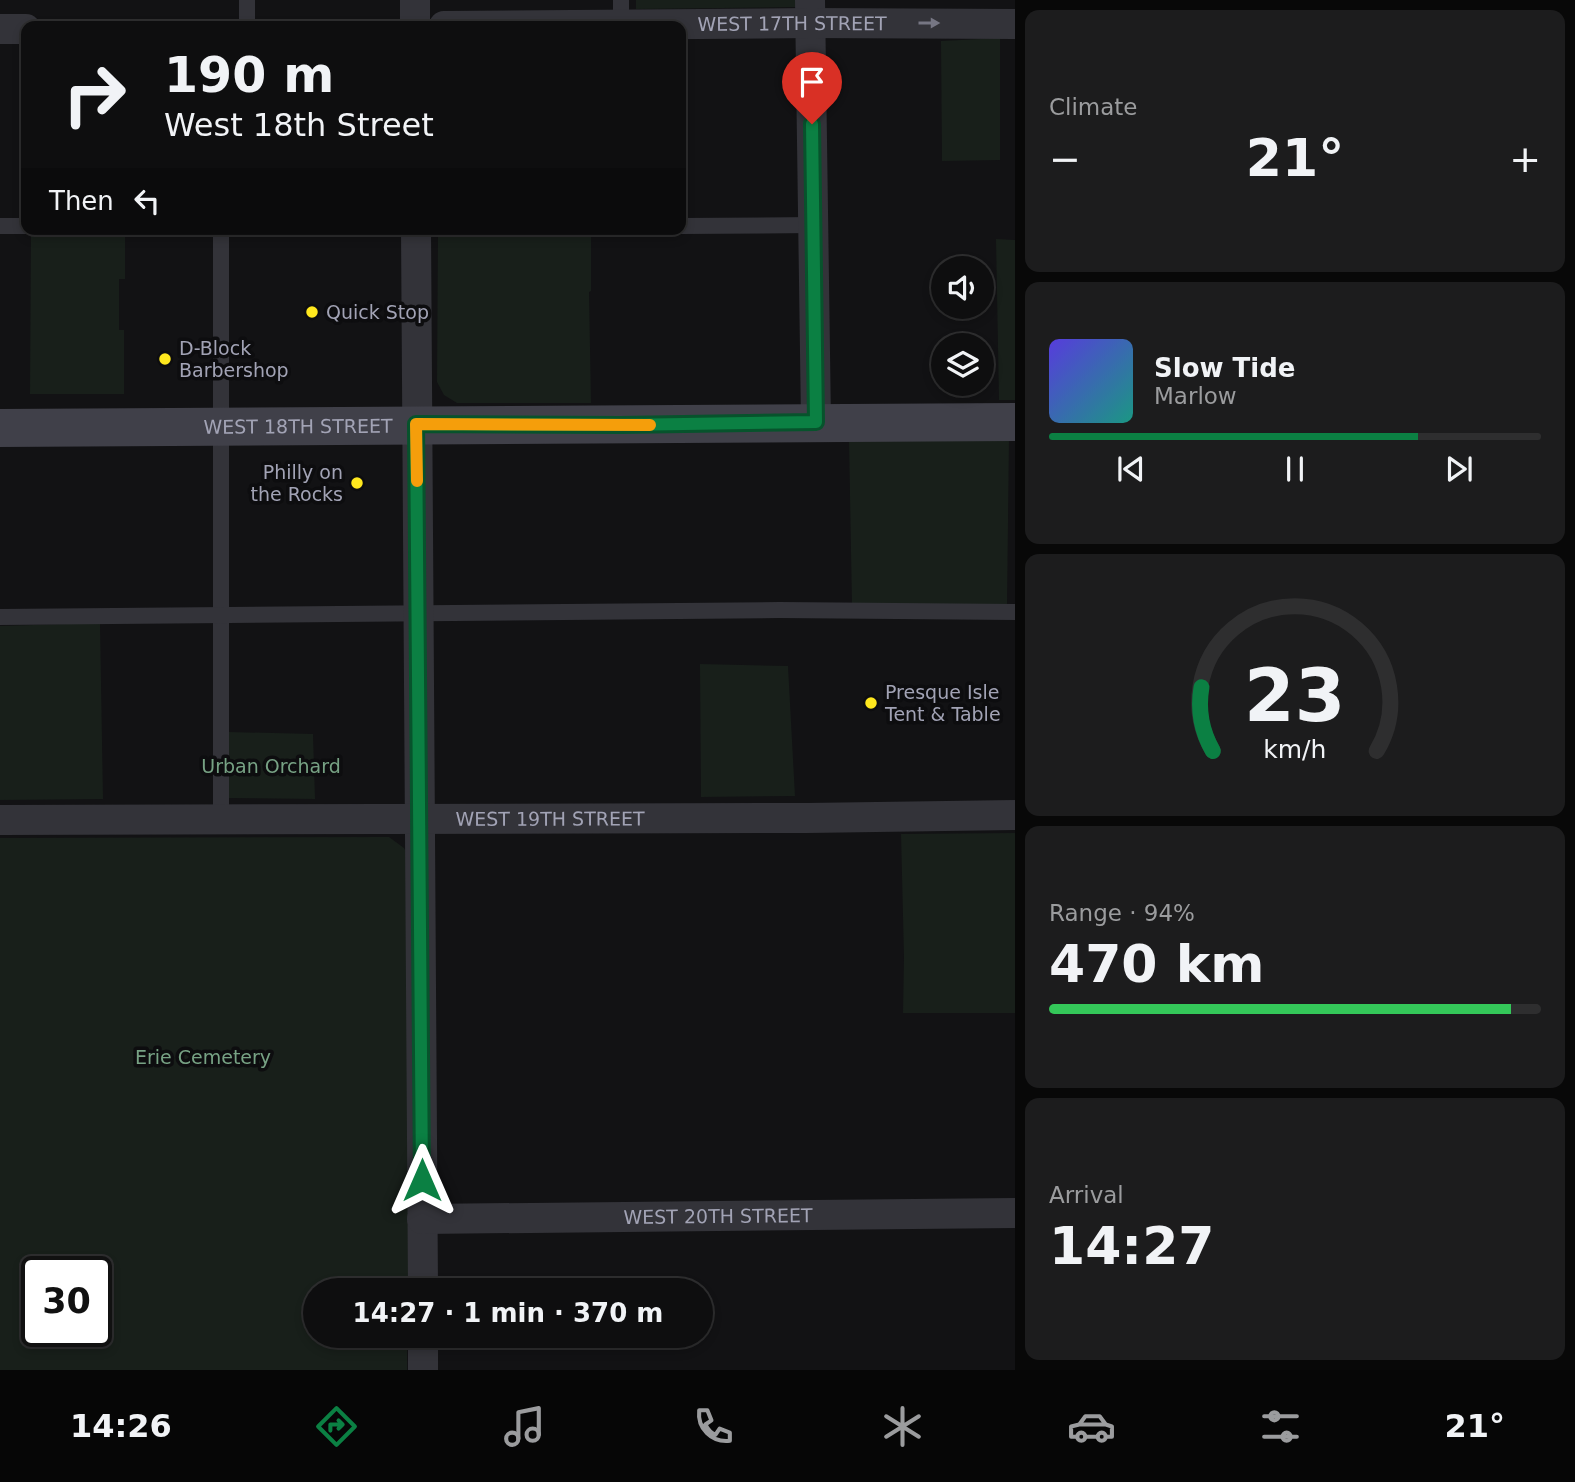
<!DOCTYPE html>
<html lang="en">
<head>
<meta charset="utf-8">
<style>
  :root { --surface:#0e0e0f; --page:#1c1c1d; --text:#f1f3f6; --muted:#9b9c9e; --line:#2e2e2f; --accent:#0b8043 }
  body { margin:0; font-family:"DejaVu Sans",sans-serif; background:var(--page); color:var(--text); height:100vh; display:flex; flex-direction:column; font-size:26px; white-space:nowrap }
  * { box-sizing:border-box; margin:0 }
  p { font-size:23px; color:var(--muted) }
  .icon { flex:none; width:38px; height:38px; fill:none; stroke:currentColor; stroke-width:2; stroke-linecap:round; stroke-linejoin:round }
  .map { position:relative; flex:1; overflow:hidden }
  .panel { display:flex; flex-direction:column; gap:10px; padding:10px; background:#080808; width:560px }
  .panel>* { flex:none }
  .hud { position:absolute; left:21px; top:21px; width:665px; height:214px; border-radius:14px; box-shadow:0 4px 10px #0003,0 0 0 2px var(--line); background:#0e0e0f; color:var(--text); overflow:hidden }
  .tools { position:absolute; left:931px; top:256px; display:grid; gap:14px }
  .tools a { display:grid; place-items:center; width:63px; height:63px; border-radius:50%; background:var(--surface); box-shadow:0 4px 10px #0003,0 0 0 2px var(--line); font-size:35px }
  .speed { position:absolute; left:21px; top:1256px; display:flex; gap:14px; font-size:35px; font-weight:700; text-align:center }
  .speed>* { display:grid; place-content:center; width:91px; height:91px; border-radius:50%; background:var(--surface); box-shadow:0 4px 10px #0003,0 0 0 2px var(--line); line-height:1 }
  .speed .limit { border:4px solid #111; border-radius:10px; background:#fff; color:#111 }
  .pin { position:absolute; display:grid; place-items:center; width:60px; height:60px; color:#fff; margin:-72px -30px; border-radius:50% 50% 50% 0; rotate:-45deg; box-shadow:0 0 7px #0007 }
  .pin .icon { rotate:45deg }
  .me { position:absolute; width:77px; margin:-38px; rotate:0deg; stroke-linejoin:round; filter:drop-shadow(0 0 5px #0008) }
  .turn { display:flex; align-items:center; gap:24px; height:147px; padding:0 28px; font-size:32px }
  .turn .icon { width:91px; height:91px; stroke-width:2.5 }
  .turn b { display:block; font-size:49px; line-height:60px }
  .then { display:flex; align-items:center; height:66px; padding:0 28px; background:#0003; gap:14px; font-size:26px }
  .big { font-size:52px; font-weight:600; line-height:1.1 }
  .panel .tile { flex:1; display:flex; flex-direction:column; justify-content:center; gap:10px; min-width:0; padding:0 24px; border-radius:14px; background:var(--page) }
  .panel .dial { align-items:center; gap:0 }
  .dial svg { height:182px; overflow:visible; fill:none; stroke:var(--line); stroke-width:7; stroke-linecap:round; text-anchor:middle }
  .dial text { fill:var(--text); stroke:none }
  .song { display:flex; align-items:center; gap:21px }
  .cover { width:84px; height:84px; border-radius:10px; background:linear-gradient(135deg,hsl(250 70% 55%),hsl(170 70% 35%)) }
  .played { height:7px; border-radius:4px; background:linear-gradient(90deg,var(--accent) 75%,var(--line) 75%) }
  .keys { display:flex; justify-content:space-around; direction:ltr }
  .heat { display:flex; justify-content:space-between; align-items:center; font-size:38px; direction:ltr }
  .charge { height:10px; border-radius:5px; background:linear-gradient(90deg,#34c759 94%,var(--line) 0) }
  .trip { position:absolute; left:303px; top:1278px; width:410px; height:70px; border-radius:35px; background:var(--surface); box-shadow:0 4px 10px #0003,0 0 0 2px var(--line); font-weight:600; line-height:70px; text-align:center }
  .menu { display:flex; height:112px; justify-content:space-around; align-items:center; background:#060606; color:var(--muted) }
  .menu .icon { width:49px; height:49px }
  .menu .current { color:var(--accent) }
  .menu b { font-size:32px; color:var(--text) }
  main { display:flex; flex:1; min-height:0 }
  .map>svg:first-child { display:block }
  .green { fill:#181f1a; fill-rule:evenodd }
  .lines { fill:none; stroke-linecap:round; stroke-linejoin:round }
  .lane { stroke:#333339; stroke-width:16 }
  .street { stroke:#333339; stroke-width:30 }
  .secondary { stroke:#404049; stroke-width:38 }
  .oneway { fill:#767683 }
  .route-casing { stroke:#07532c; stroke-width:18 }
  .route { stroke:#0b8043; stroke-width:12 }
  .slow { stroke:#f59e0b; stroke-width:12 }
  .poi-dot { fill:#ffe81e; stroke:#0d0d0f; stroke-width:2.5 }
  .labels { text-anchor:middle; stroke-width:7; stroke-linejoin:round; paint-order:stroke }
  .street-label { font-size:19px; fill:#a2a3b5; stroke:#0d0d0f }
  .poi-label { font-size:19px; fill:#a2a3b5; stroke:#0d0d0f; text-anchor:start }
  .park-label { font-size:19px; fill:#77a284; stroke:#0d0d0f }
</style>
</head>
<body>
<main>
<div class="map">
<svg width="1015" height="1370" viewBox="0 0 1015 1370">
  <rect width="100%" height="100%" fill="#121214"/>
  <g class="green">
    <path d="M 636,0 L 800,0 L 800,7 L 636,9 Z"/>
    <path d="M 1000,38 L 1000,160 L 942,161 L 941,41 Z"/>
    <path d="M 125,232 L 125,279 L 119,279 L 119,330 L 124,330 L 124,394 L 30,394 L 31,233 Z"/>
    <path d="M 438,235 L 591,235 L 591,291 L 589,292 L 591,403 L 457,403 L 444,395 L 437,382 Z"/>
    <path d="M 996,239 L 1015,240 L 1015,400 L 999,400 Z"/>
    <path d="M 1009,437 L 1007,606 L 852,606 L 849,439 Z"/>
    <path d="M 100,623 L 103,799 L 0,800 L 0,626 Z"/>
    <path d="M 700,664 L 788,666 L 795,796 L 701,797 Z"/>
    <path d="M 229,732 L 313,734 L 315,799 L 229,798 Z"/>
    <path d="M 1015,833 L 1015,1013 L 903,1013 L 904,957 L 901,834 Z"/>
    <path d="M 389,837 L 404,848 L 409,858 L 408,1290 L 315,1290 L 315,1335 L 407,1335 L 407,1370 L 0,1370 L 0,838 ZM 37,1272 L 96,1272 L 96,1332 L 37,1332 Z"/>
  </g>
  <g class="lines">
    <g class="lane">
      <path d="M 247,26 L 247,0"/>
      <path d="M 621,26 L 621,0"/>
      <path d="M 0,226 L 26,226"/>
      <path d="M 681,226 L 814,225"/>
      <path d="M 221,229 L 221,820"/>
      <path d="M 0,617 L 779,610 L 1015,612"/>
    </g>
    <g class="street">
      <path d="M 415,0 L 415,26"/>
      <path d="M 810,0 L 816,422"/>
      <path id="s1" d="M 444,26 L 810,23 L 1015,24"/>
      <path d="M 0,29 L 26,29"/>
      <path d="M 416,229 L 423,1290"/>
      <path id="s2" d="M 0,820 L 807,818 L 1015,815"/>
      <path id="s3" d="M 422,1219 L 1015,1213"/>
      <path d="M 423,1335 L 423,1370"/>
    </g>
    <path class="secondary" id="s4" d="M 0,428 L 1015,422"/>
  </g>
  <defs><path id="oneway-solid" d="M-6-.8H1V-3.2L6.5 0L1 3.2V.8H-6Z" transform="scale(1.75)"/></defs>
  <use class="oneway" href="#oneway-solid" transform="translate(929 23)"/>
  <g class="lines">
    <defs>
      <path id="route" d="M 422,1180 L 416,424 L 620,425 L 816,422 L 812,124"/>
    </defs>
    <use href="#route" class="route-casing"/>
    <use href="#route" class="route"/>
    <path class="slow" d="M 417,481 L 416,424 L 650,425"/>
  </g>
  <g class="poi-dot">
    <circle cx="312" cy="312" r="7"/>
    <circle cx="165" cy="359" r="7"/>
    <circle cx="357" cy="483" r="7"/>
    <circle cx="871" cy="703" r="7"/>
  </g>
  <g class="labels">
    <g class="street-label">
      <text dy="7" stroke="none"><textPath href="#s1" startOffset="348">WEST 17TH STREET</textPath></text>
      <text dy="7" stroke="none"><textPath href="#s4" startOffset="298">WEST 18TH STREET</textPath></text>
      <text dy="7" stroke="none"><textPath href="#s2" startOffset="550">WEST 19TH STREET</textPath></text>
      <text dy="7" stroke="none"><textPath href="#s3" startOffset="296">WEST 20TH STREET</textPath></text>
    </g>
    <g class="poi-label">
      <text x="326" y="319">Quick Stop</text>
      <text x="179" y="355">D-Block<tspan x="179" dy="22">Barbershop</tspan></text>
      <text x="343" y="479" text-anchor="end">Philly on<tspan x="343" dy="22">the Rocks</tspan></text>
      <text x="885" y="699">Presque Isle<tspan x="885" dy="22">Tent &amp; Table</tspan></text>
    </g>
    <g class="park-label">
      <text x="271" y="773">Urban Orchard</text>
      <text x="203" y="1064">Erie Cemetery</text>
    </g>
  </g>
</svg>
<div class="tools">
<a><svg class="icon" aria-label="sound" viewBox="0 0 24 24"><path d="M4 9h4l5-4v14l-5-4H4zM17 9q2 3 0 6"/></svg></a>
<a><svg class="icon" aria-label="layers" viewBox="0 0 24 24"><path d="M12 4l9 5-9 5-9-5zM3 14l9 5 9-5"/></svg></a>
</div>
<div class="speed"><div class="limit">30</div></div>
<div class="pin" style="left:812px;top:124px;background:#d93025"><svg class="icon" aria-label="arrive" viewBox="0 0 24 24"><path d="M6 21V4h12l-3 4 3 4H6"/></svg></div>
<svg class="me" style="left:422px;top:1180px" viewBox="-20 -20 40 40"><path d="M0-17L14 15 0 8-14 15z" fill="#0b8043" stroke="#fff" stroke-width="4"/></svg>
<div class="trip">14:27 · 1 min · 370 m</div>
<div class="hud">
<div class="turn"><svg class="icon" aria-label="right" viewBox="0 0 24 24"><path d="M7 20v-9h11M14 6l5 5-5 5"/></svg><div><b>190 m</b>West 18th Street</div></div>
<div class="then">Then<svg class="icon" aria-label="left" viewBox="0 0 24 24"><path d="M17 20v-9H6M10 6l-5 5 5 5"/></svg></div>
</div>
</div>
<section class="panel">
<div class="tile"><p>Climate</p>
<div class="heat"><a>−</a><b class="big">21°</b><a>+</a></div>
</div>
<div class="tile">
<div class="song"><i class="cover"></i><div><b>Slow Tide</b><p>Marlow</p></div></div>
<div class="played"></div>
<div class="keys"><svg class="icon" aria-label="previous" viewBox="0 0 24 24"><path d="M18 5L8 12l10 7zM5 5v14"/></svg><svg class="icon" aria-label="pause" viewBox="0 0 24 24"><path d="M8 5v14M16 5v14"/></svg><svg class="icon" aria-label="next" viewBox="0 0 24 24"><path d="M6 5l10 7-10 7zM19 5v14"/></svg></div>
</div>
<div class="tile dial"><svg viewBox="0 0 100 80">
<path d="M14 69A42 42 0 1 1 86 69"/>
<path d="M14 69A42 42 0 0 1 9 41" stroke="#0b8043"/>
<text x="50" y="56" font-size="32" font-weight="700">23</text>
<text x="50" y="72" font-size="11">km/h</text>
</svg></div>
<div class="tile"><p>Range · 94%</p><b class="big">470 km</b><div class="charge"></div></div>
<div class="tile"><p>Arrival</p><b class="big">14:27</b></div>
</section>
</main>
<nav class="menu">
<b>14:26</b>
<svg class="icon current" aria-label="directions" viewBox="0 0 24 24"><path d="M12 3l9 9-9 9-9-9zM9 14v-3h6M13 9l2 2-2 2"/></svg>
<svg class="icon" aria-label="music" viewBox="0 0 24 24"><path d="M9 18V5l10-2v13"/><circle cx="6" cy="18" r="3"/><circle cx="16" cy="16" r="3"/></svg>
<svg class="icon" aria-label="phone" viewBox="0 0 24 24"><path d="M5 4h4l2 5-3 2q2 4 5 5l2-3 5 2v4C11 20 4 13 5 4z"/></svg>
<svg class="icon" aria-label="climate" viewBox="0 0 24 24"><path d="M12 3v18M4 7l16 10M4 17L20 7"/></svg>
<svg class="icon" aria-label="car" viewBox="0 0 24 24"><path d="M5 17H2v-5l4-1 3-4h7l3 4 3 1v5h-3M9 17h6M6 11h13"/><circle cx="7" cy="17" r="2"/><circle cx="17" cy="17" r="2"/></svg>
<svg class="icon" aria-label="filters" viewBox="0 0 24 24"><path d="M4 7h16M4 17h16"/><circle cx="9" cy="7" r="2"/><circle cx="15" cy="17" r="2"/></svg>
<b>21°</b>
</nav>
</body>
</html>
